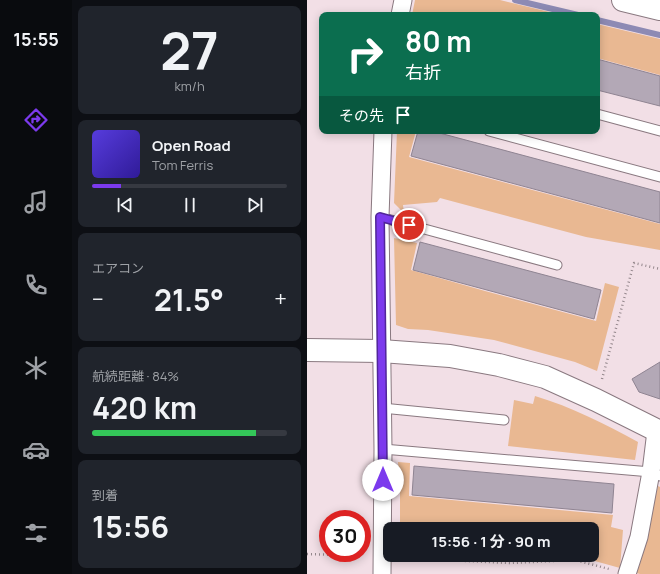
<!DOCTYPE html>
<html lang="ja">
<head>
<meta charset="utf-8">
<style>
  :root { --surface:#171b24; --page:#20242c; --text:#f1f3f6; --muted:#9ea1a6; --line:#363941; --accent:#7c3aed }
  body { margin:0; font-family:Manrope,"Noto Sans JP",sans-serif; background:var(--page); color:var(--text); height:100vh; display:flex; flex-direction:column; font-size:15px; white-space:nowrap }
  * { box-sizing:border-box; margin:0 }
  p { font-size:13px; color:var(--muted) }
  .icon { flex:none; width:22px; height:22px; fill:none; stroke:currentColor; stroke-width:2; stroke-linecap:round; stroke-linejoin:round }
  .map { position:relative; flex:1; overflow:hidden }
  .side { display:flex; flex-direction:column; gap:6px; padding:6px; background:#0d0f14; width:235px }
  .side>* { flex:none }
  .top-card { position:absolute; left:12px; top:12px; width:281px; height:122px; border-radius:8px; box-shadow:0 2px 10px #0003; background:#0b6e4f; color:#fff; overflow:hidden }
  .speed { position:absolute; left:12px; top:510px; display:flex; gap:8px; font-size:20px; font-weight:700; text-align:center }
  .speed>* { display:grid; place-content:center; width:52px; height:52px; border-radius:50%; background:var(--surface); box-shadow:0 2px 10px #0003; line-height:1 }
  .speed .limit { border:6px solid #d22; background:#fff; color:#111 }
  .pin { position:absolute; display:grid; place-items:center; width:34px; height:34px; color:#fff; margin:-17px; border:2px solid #fff; border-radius:50%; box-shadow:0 1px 4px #0007 }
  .me { position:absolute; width:44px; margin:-22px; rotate:0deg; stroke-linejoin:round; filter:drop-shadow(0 0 3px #0008) }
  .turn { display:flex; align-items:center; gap:14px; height:84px; padding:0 20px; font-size:18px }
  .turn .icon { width:52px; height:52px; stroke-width:2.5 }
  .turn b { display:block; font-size:28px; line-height:34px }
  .then { display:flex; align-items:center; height:38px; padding:0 20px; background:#0003; gap:8px; font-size:15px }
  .big { font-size:30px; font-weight:700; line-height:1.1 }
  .side .card { flex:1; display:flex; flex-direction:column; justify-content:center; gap:6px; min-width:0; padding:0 14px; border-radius:8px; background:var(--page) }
  .side .dial { align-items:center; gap:0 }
  .dial b { font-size:52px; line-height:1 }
  .song { display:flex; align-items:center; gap:12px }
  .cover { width:48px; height:48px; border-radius:6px; background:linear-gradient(135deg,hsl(250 70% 55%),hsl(250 70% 35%)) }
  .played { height:4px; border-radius:2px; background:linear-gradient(90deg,var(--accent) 15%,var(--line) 15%) }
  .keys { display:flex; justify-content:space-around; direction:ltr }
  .heat { display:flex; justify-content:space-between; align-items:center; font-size:22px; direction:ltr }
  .charge { height:6px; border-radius:3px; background:linear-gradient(90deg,#34c759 84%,var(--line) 0) }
  .trip { position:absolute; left:76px; top:522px; width:216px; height:40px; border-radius:8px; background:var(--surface); box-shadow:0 2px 10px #0003; font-weight:700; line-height:40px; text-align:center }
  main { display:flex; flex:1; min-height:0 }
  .menu { display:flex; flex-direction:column; width:72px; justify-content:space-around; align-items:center; background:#090b0e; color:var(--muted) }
  .menu .icon { width:28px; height:28px }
  .menu .on { color:var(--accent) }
  .menu b { font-size:18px; color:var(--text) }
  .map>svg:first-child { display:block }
  .green { fill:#e9b892 }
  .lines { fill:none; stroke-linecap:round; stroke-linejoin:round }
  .stream { stroke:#8d8ab4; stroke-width:6 }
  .building { fill:#b3a8b6; stroke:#8f8492 }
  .service-casing { stroke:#8a7980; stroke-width:11 }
  .minor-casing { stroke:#8a7980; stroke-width:19 }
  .tertiary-casing { stroke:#8a7980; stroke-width:24 }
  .path { stroke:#94878c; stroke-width:2.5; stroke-dasharray:1 3; stroke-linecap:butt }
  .service { stroke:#fff; stroke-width:9 }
  .minor { stroke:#fff; stroke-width:17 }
  .tertiary { stroke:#fff; stroke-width:22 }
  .route-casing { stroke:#51269a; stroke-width:10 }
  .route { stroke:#7c3aed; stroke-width:7 }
</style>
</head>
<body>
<main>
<nav class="menu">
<b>15:55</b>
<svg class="icon on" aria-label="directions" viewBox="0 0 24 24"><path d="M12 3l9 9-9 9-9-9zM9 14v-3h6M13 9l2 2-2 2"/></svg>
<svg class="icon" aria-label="music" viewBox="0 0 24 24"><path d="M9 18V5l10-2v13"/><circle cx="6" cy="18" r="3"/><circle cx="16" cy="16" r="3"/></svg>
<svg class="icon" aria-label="phone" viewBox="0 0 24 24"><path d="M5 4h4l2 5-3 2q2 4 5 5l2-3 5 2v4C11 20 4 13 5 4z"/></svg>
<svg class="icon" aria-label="climate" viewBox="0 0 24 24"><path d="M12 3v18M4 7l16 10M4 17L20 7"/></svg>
<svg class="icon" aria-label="car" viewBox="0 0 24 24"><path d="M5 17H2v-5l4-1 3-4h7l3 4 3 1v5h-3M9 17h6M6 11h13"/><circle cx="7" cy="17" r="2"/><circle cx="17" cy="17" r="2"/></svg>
<svg class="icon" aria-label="filters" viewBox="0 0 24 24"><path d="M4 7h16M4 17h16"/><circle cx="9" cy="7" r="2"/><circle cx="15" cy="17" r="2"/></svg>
</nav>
<section class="side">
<div class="card dial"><b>27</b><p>km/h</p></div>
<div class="card">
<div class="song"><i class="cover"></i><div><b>Open Road</b><p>Tom Ferris</p></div></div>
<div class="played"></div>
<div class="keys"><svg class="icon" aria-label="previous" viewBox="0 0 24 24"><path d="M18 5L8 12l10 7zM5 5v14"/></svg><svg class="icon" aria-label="pause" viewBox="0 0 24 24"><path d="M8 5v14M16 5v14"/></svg><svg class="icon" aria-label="next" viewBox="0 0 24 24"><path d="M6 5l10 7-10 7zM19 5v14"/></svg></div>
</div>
<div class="card"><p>エアコン</p>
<div class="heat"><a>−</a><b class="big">21.5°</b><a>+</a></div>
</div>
<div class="card"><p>航続距離 · 84%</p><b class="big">420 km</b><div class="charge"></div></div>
<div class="card"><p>到着</p><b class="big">15:56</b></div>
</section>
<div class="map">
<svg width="353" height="574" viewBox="0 0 353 574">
  <rect width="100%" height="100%" fill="#f2dfe6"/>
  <g class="green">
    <path d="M 108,0 L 193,0 L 255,15 L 131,15 L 127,14 L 126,15 L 105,15 Z"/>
    <path d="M 290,24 L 353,39 L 353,75 L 290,58 Z"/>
    <path d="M 90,131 L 109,131 L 102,157 L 353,224 L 353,250 L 279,237 L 133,198 L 130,202 L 96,205 L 97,213 L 87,203 Z"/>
    <path d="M 87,238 L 110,243 L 104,270 L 178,291 L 289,321 L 298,283 L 312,287 L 290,371 L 268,362 L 187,340 L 121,330 L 101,329 L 89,325 Z"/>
    <path d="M 228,396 C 265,407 298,424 331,442 L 328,460 L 201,446 L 207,400 L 226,404 Z"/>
    <path d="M 91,462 L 103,463 L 102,496 L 306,515 L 304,527 L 316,530 L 313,568 L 266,555 L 285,555 L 285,529 L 93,529 L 93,494 Z"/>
    <path d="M 351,486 L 353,487 L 353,574 L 333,574 L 329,573 Z"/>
  </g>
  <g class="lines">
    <g class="stream">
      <path d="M 208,0 L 271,15"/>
      <path d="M 290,20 L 353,35"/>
    </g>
  </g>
  <g class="building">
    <path d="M 290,59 L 353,76 L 353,106 L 290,90 Z"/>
    <path d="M 111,131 L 125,131 L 353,192 L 353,223 L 104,156 Z"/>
    <path d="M 113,242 L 294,290 L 287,319 L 106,270 Z"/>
    <path d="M 353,362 L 353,399 L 332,392 L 325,379 Z"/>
    <path d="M 107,466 L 307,484 L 305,513 L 105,495 Z"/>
  </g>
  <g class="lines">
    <defs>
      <g id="service">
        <path d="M 290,114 L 353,131"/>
        <path d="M 182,131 L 353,177"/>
        <path d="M 73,217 L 250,265"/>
        <path d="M 75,408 L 197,420"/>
        <path d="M 76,449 L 344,472 L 353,476"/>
      </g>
      <g id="minor">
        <path d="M 93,15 L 96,0"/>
        <path d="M 75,574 L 76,449 L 73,217 L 76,131"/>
        <path d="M 320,574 L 332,537 L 344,472 L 349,431"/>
      </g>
      <g id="tertiary">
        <path d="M 316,0 L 353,9"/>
        <path d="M 0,350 L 74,351 L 143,356 L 192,365 L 238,377 L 289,400 L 353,432"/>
      </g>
    </defs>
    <use href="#service" class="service-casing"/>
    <use href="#minor" class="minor-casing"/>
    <use href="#tertiary" class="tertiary-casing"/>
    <g class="path">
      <path d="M 295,379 L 327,263 L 353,269"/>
      <path d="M 0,554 L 55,556"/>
      <path d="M 94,558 L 203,563 L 268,560 L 302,569"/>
    </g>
    <use href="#service" class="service"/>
    <use href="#minor" class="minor"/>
    <use href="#tertiary" class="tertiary"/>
  </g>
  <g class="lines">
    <defs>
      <path id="route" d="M 76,480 L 73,217 L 102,225"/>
    </defs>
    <use href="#route" class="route-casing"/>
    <use href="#route" class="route"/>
  </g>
</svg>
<div class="speed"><div class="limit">30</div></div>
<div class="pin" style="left:102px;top:225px;background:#d93025"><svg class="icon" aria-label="arrive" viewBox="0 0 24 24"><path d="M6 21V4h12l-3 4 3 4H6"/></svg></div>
<svg class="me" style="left:76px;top:480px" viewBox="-20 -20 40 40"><circle r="19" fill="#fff"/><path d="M0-13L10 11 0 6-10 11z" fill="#7c3aed"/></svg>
<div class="trip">15:56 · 1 分 · 90 m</div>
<div class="top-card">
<div class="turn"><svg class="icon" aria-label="right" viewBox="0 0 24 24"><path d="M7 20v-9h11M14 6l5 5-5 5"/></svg><div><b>80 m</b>右折</div></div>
<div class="then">その先<svg class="icon" aria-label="arrive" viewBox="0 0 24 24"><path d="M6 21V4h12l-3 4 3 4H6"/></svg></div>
</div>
</div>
</main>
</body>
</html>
